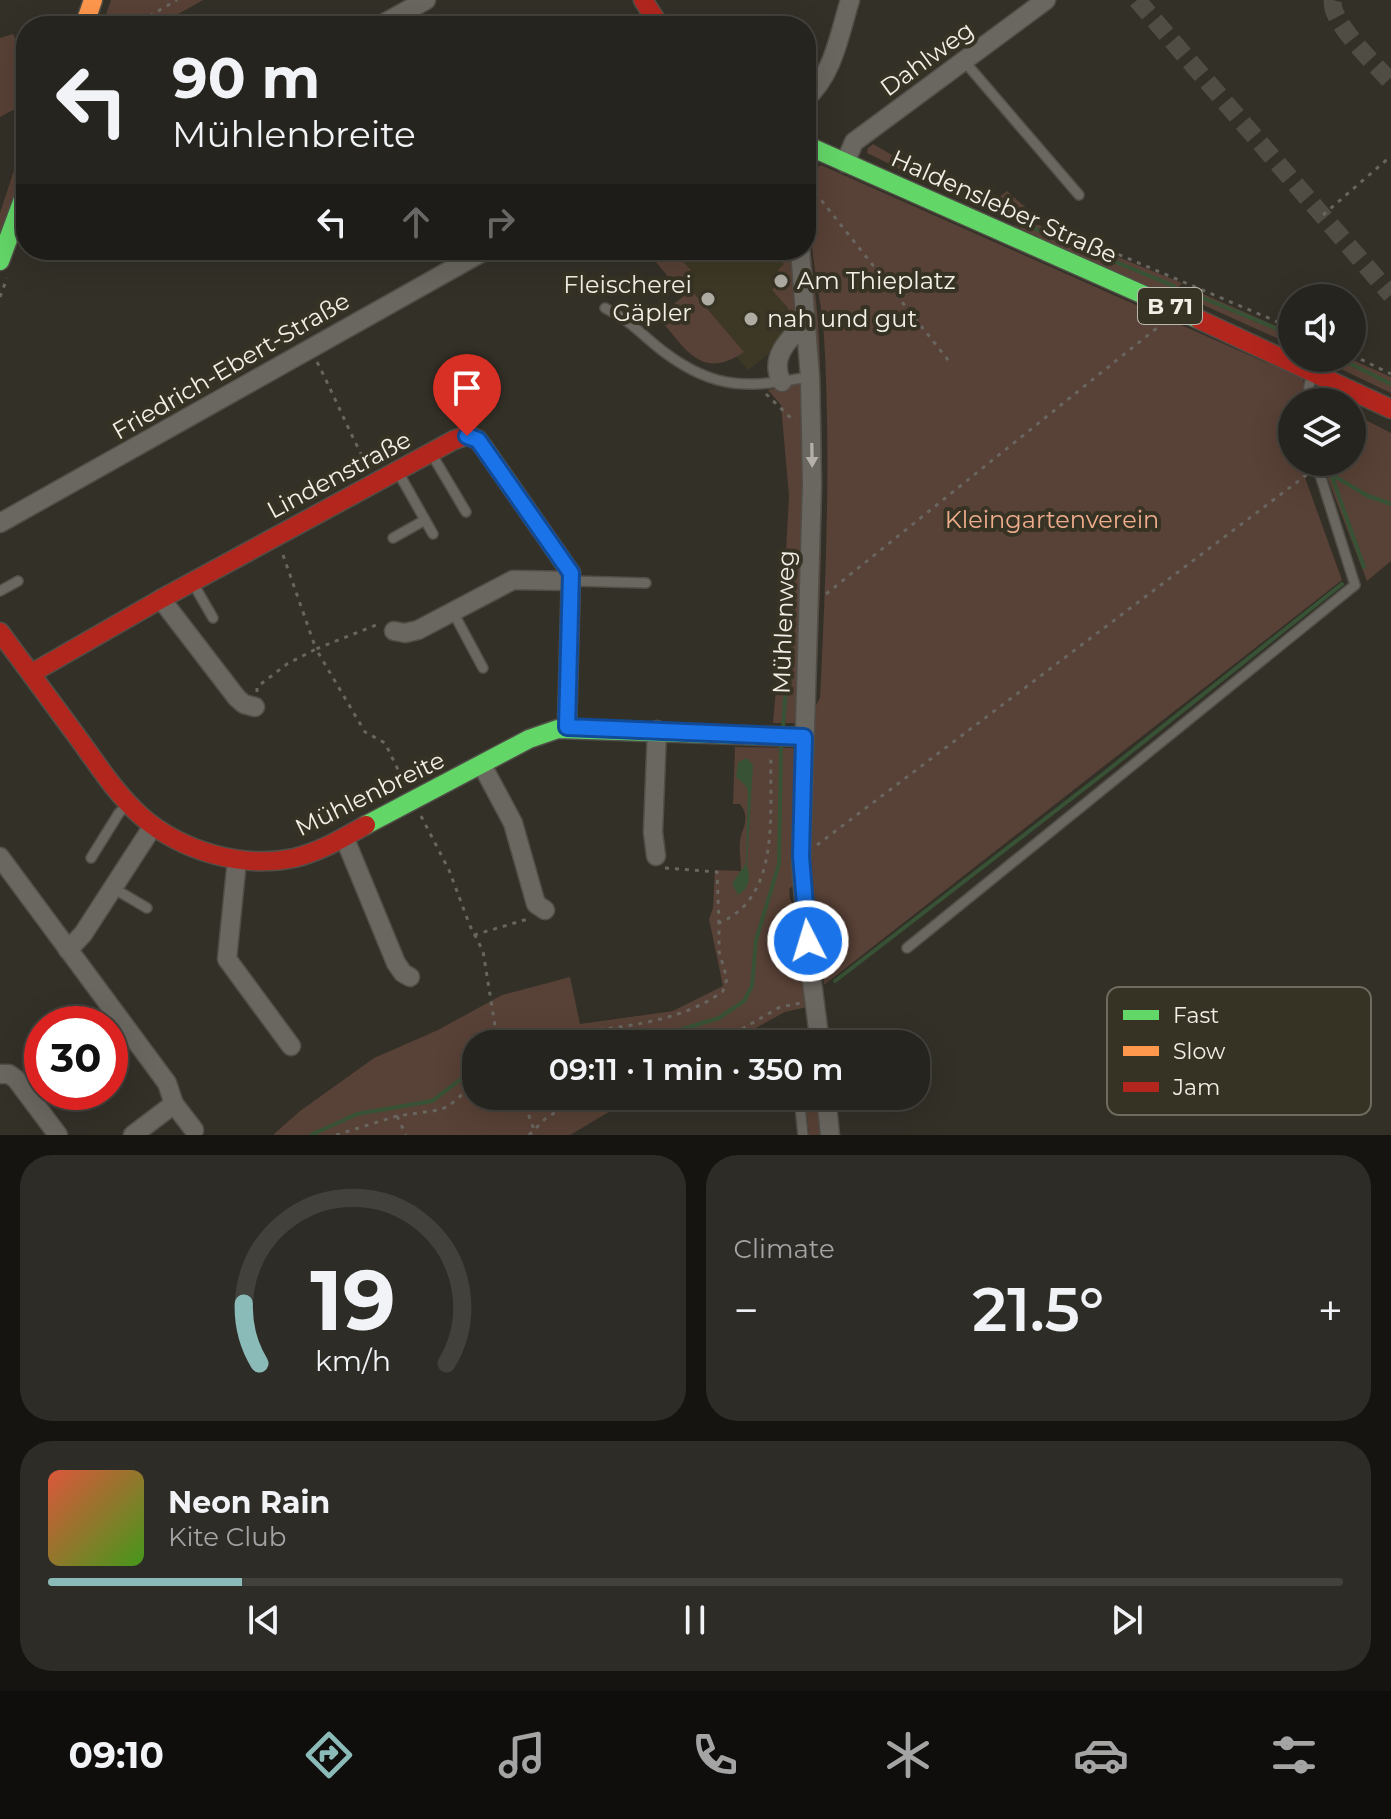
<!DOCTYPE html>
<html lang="en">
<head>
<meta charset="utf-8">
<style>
  :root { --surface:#26241e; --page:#2e2c27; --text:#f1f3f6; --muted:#a4a4a4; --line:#42413c; --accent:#8bbbb9 }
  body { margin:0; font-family:Montserrat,sans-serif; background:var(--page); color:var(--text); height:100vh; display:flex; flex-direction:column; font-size:30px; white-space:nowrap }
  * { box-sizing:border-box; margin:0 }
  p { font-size:26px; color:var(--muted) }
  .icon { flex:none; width:44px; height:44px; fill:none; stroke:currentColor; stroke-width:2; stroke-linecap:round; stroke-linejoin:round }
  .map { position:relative; height:1135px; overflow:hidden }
  .details { display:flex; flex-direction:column; gap:20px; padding:20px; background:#151410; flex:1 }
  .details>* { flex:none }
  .banner { position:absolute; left:16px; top:16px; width:800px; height:244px; border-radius:32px; box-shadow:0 8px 32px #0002,0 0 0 2px var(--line); background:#26241e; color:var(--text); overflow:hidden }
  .fabs { position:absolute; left:1278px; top:284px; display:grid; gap:16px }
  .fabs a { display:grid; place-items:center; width:88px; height:88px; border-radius:50%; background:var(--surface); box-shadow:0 8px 32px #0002,0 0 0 2px var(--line); font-size:40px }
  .speed { position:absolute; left:24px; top:1006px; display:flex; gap:16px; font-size:40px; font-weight:700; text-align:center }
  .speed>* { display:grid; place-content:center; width:104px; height:104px; border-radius:50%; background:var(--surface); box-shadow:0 8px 32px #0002,0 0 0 2px var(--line); line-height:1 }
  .speed .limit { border:12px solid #d22; background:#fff; color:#111 }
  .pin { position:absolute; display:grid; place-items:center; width:68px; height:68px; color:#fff; margin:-82px -34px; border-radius:50% 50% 50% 0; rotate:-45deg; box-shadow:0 0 8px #0007 }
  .pin .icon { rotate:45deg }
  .me { position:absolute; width:88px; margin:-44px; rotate:355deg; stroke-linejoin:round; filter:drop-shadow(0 0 6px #0008) }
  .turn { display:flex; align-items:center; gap:28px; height:168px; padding:0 24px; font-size:36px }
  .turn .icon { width:104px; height:104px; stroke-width:2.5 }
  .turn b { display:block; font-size:56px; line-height:68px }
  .lanes { display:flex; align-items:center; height:76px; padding:0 24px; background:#0003; justify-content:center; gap:40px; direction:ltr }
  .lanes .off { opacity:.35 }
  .big { font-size:60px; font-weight:600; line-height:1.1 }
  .details .widget { flex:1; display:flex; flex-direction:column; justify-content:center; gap:12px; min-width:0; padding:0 28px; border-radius:32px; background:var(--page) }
  .details .dial { align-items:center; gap:0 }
  .dial svg { height:208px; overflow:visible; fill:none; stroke:var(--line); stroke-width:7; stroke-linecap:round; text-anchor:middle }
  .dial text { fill:var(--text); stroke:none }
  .song { display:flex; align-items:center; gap:24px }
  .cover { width:96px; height:96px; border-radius:12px; background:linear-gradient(135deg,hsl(10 70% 55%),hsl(100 70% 35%)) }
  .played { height:8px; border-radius:4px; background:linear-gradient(90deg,var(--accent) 15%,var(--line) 15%) }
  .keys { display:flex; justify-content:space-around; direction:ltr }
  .heat { display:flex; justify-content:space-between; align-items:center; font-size:44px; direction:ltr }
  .details .tiles { flex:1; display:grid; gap:20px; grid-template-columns:1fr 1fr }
  .widget:last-child { grid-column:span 2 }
  .trip { position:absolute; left:462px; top:1030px; width:468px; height:80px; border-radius:32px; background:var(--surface); box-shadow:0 8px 32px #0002,0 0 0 2px var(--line); font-weight:600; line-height:80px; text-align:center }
  .tabs { display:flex; height:128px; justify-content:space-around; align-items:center; background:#0f0e0c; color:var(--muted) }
  .tabs .icon { width:56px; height:56px }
  .tabs .on { color:var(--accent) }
  .tabs b { font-size:36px; color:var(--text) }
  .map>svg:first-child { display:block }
  .built { fill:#3d3825 }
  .green { fill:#584136 }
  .water { fill:#385235 }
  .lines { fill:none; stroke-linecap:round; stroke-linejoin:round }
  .stream { stroke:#385235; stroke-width:4 }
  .street-tunnel { stroke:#504d44; stroke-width:18; stroke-dasharray:18 9; stroke-linecap:butt }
  .lane-casing { stroke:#514e47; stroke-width:12 }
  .street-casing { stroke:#514e47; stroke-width:21 }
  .fast-casing { stroke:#514e47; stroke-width:21 }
  .slow-casing { stroke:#514e47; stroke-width:21 }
  .jam-casing { stroke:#514e47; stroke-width:21 }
  .path { stroke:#69655f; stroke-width:3; stroke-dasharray:4 6; stroke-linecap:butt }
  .lane { stroke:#6a6660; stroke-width:9 }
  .street { stroke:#6a6660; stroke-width:18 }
  .fast { stroke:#63d668; stroke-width:18 }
  .slow { stroke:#ff974d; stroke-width:18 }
  .jam { stroke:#b3261e; stroke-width:18 }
  .oneway { fill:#b5b1aa }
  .route-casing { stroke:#114b97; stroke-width:20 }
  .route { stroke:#1a73e8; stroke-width:14 }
  .poi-dot { fill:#afaca4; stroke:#373324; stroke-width:3 }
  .labels { text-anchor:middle; stroke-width:8; stroke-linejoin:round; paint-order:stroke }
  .shield { fill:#373324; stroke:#bab7ac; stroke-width:2 }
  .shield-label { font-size:22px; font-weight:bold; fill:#f2efe6 }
  .street-label { font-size:24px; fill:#f2efe6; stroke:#373324 }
  .poi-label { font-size:24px; fill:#f2efe6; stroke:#373324; text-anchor:start }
  .park-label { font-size:24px; fill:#efac8d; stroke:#373324 }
  .key { fill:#373324; stroke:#6f6b5e; stroke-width:2 }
  .key-label { font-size:22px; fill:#f2efe6 }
</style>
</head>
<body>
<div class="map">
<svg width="1391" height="1135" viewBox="0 0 1391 1135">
  <rect width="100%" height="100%" fill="#333028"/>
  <path class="built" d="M 646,250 L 795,250 L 789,338 L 748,370 Z"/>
  <g class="green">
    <path d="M 111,0 L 203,0 L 157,26 L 102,26 Z"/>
    <path d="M 13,34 L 26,60 L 26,103 L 0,117 L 0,38 Z"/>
    <path d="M 26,134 L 26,169 L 0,241 L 0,213 Z"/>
    <path d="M 873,144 L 985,208 L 1007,191 L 1032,213 L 1028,217 C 981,215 911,174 867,153 L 868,148 Z"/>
    <path d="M 821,165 L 1303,379 L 1306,402 L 1292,402 L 1292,462 L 1302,462 L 1304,475 L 1342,580 L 824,985 L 823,971 L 819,970 L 806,856 L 811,850 L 813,711 L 820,698 C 826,577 831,456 824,336 C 821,288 803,237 815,190 L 807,189 L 812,170 Z"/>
    <path d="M 806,205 L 809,205 C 808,250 817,294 819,339 C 824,454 822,569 816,685 L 810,708 L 820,567 L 816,555 Z"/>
    <path d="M 1013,225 L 1039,225 L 1182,283 L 1169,298 Z"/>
    <path d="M 646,250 L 672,250 L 691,270 L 674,284 Z"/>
    <path d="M 771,250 L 795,250 L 801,303 L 795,328 L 786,330 L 788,308 L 772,290 L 785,278 L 778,270 L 784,264 Z"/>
    <path d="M 691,290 L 744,352 C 700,382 685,347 658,317 Z"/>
    <path d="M 1194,290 L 1292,333 L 1292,345 L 1190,299 Z"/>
    <path d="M 1318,358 L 1348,358 L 1391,377 L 1391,393 Z"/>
    <path d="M 801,384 L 805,386 L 799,723 L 773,723 L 783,609 L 789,496 L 781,405 L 768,390 Z"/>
    <path d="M 1352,413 L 1391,433 L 1391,561 L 1367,581 L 1323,466 L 1323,462 L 1352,462 Z"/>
    <path d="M 735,747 L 796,748 L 794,885 L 789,889 L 790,899 L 796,909 L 807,1007 L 785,1012 L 726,1044 L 476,1044 L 476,1096 L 636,1096 L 570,1135 L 273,1135 L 300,1111 L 374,1058 L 438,1030 L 502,995 L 570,977 L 580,1024 L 673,1011 L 723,986 L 709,919 L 713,908 L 715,870 L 741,871 C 741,860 738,845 741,836 C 745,824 749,816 740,804 L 733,804 Z"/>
    <path d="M 805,1096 L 820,1096 L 825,1135 L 809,1135 Z"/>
  </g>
  <path class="water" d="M 747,758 L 753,765 L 747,866 C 751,879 750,887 738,895 L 732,884 L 746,863 L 748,792 L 746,786 L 736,777 L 738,762 Z"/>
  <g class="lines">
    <g class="stream">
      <path d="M 1033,228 L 1174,286"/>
      <path d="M 1196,295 L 1292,335"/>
      <path d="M 1339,358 L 1391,384"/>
      <path d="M 1364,567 L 1331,474 L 1366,495 L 1391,504"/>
      <path d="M 783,728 L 793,591"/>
      <path d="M 835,981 L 1103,774 L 1342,584"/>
      <path d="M 535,1044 L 582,1039 L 663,1035 L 719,1018 L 744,1001 L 752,986 L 756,940 L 779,864 L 781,745"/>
      <path d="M 311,1135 L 357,1114 L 432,1101 L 476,1068"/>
    </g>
    <g class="street-tunnel">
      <path d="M 1137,0 L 1391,295"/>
      <path d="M 1333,0 C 1328,20 1377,66 1391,82"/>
    </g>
    <defs>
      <g id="lane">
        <path d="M 964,61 L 1079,195"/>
        <path d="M 605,308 C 629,319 644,337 664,352 C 717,392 750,387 810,377"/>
        <path d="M 1308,402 L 1309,385 L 1313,374"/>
        <path d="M 431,453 L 466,512"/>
        <path d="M 398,472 L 433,534"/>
        <path d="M 393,538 L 425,520"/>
        <path d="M 574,581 L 646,583"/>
        <path d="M 194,585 L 213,618"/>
        <path d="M 0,591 L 18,581"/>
        <path d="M 453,612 L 483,668"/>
        <path d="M 91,858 L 119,813 L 129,804"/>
        <path d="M 113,888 L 147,908"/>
        <path d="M 907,948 L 1355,585 L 1316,462"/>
        <path d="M 799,1096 L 803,1135"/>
      </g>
      <g id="street">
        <path d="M 379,26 L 426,0"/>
        <path d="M 806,98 C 833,76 840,32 850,0"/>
        <path d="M 845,163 L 854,142 L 1046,0"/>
        <path d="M 800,250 L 810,377 L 812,485 L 801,866 L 810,966 L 820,1044"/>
        <path d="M 782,382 C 768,358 789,339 806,322"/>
        <path d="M 0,523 L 486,250"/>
        <path d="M 161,599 L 237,698 L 244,704 L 255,707"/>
        <path d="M 394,631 L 405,633 L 418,630 L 513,580 L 572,581"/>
        <path d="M 482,765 L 513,823 L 536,904 L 545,910"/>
        <path d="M 345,839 L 396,963 L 403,973 L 410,977"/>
        <path d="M 656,856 L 653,832 L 657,730"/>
        <path d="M 0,857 L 167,1083 L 174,1104 L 194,1130"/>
        <path d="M 237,860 L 227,959 L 291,1046"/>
        <path d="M 68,950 L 83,934 L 153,826"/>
        <path d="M 0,1074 L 9,1074 L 16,1079 L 58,1135"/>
        <path d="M 826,1096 L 830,1135"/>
        <path d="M 133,1135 L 174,1104"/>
      </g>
      <g id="fast">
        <path d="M 806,145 L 1198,319"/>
        <path d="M 0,261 L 26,191"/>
        <path d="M 484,448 L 571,573 L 567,727"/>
        <path d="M 366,825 L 529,739 L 558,729 L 804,737"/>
      </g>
      <path id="slow" d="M 84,26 L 93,0"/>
      <g id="jam">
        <path d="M 643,0 L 660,26"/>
        <path d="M 1198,319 L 1391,409"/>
        <path d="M 0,632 C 25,666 51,701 76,735 C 96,762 115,793 141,816 C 181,851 242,869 294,858 C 320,852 343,838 366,825"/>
        <path d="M 32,673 L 161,599 L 454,440 L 468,435 L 478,440 L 484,448"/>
      </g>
    </defs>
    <use href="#lane" class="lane-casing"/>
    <use href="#street" class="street-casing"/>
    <use href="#fast" class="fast-casing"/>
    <use href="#slow" class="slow-casing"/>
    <use href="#jam" class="jam-casing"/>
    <g class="path">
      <path d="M 132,26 L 177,0"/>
      <path d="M 806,190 L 814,191 L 952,365"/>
      <path d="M 1323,215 L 1391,156"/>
      <path d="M 1026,221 L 1035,219 L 1292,328"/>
      <path d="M 665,250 L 671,256 L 675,252"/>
      <path d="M 718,250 L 724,256"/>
      <path d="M 1188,293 L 1193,286"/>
      <path d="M 0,297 L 7,278"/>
      <path d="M 1352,355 L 1391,374"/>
      <path d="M 317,362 C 335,397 349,432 368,467"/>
      <path d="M 766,394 L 795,422"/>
      <path d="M 283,555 L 316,649 L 381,623"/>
      <path d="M 826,594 L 1163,323"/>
      <path d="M 257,692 L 257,687 L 287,664 L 316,649 L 365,732 L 385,743 L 405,784"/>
      <path d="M 421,816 L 449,870 L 470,926 L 483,951 L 497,1038 L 501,1044"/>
      <path d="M 817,845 L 1309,473"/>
      <path d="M 665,868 L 717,872 L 719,923"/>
      <path d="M 474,935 L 528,919"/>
      <path d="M 499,1037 C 565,1031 669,1033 723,991 L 727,979 L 719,951 L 719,923 C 782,897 769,811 771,755"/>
      <path d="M 716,1044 L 780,1007 L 801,1003"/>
      <path d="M 522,1096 L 534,1130"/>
      <path d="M 397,1116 L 406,1135"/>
      <path d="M 336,1135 L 397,1116 L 439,1110 L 449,1106 L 476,1082"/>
      <path d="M 529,1135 L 545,1119 L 581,1096"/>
    </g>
    <use href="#lane" class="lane"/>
    <use href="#street" class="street"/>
    <use href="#fast" class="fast"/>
    <use href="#slow" class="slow"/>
    <use href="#jam" class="jam"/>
  </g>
  <defs><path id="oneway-solid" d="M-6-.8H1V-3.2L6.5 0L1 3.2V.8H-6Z" transform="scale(2)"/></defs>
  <use class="oneway" href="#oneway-solid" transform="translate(812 455) rotate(89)"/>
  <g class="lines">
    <defs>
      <path id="route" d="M 467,436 L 478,440 L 571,573 L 567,727 L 804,737 L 801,856 L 808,941"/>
    </defs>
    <use href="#route" class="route-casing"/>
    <use href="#route" class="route"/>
  </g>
  <g class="poi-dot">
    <circle cx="781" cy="281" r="8"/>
    <circle cx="708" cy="299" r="8"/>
    <circle cx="751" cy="319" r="8"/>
  </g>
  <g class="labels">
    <rect class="shield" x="1138" y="288" width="64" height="36" rx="6"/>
    <g class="shield-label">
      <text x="1170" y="314">B 71</text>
    </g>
    <g class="street-label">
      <text transform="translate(927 59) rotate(-36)" y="8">Dahlweg</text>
      <text transform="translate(1004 207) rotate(24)" y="8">Haldensleber Straße</text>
      <text transform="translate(231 366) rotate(-30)" y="8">Friedrich-Ebert-Straße</text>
      <text transform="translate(339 475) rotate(-28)" y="8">Lindenstraße</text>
      <text transform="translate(784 622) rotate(-88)" y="8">Mühlenweg</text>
      <text transform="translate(370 794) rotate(-26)" y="8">Mühlenbreite</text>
    </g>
    <g class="poi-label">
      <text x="797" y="289">Am Thieplatz</text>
      <text x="692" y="293" text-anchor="end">Fleischerei<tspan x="692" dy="28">Gäpler</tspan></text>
      <text x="767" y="327">nah und gut</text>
    </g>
    <g class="park-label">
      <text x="1052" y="528">Kleingartenverein</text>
    </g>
  </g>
  <rect x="1107" y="987" width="264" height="128" rx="12" class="key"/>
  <rect x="1123" y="1010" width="36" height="10" fill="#63d668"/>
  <rect x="1123" y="1046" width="36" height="10" fill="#ff974d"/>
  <rect x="1123" y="1082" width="36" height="10" fill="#b3261e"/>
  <g class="key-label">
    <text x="1173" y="1023">Fast</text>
    <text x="1173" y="1059">Slow</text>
    <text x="1173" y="1095">Jam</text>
  </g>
</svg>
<div class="fabs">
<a><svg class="icon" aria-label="sound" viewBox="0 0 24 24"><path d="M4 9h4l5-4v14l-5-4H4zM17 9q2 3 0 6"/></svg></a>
<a><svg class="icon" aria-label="layers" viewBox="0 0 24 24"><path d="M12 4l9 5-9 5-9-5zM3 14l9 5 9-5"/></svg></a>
</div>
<div class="speed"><div class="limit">30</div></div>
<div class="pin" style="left:467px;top:436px;background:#d93025"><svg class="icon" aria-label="arrive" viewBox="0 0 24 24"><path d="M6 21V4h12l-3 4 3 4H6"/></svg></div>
<svg class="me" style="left:808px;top:941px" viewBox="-20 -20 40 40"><circle r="17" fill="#1a73e8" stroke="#fff" stroke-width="3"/><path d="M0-11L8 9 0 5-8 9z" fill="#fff"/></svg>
<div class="trip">09:11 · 1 min · 350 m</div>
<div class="banner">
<div class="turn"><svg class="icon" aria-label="left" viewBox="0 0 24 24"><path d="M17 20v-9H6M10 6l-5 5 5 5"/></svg><div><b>90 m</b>Mühlenbreite</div></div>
<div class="lanes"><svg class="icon" aria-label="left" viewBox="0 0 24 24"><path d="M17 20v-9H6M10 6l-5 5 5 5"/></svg><svg class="icon off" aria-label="ahead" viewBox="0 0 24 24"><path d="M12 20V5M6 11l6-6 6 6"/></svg><svg class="icon off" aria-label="right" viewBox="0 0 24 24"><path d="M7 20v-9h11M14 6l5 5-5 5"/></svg></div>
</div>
</div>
<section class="details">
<div class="tiles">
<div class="widget dial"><svg viewBox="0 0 100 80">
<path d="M14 69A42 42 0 1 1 86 69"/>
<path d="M14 69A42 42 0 0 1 8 46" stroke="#8bbbb9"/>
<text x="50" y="56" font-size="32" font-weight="700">19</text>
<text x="50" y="72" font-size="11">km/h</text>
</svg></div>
<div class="widget"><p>Climate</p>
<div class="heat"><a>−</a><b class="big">21.5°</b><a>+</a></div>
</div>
<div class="widget">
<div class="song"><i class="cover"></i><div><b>Neon Rain</b><p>Kite Club</p></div></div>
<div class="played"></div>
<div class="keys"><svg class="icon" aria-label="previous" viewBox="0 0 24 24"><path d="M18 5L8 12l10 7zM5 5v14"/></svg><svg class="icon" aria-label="pause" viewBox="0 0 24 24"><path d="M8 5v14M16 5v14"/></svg><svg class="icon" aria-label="next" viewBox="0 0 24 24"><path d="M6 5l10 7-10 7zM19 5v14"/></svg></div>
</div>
</div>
</section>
<nav class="tabs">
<b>09:10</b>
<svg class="icon on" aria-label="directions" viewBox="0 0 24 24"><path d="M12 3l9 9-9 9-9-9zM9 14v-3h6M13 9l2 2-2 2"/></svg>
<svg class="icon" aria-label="music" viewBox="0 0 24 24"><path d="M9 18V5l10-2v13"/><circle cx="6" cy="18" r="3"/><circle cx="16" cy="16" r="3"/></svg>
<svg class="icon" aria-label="phone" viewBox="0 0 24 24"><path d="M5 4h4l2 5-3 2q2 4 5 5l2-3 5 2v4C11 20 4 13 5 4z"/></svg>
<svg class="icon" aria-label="climate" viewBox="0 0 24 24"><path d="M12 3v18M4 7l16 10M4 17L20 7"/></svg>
<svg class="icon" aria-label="car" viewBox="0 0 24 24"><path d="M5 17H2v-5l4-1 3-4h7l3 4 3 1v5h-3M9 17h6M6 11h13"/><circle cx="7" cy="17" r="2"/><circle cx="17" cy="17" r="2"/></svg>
<svg class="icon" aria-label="filters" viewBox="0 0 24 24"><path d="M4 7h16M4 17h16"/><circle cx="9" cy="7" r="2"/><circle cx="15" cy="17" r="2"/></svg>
</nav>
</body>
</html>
